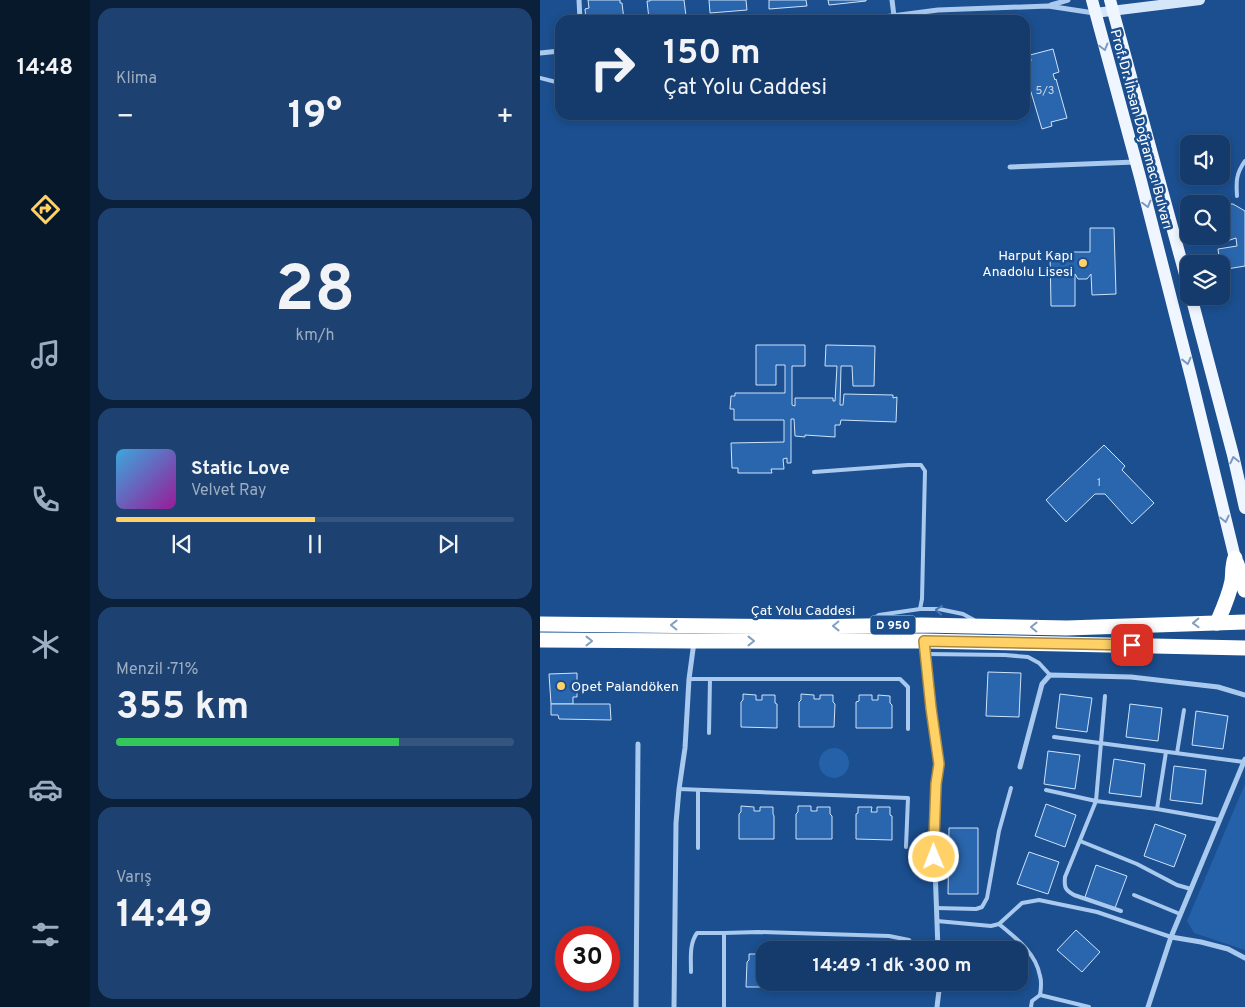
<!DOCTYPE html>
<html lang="tr">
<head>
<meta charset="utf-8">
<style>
  :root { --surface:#143b6b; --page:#1d4271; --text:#f1f3f6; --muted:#9dadc1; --line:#33557e; --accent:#ffd166 }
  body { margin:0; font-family:Overpass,sans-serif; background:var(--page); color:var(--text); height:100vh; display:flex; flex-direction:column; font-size:19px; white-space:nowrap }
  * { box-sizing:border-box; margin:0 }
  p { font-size:16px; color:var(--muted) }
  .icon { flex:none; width:28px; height:28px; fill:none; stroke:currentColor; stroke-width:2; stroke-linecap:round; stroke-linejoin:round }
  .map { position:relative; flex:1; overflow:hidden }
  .details { display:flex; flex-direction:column; gap:8px; padding:8px; background:#0b203b; width:450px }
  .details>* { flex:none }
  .banner { position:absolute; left:15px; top:15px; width:475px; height:105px; border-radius:15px; box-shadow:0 2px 8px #0003,0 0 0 1px var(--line); background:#143b6b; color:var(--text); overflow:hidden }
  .controls { position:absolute; left:640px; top:135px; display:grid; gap:10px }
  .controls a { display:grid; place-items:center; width:50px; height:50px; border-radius:10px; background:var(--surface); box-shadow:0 2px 8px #0003,0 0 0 1px var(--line); font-size:25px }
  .speed { position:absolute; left:15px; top:926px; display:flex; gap:10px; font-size:25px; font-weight:700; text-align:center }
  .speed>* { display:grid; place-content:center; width:65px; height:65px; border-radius:50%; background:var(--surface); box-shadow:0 2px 8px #0003,0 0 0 1px var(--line); line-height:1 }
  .speed .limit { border:8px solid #d22; background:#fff; color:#111 }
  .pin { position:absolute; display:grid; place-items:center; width:42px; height:42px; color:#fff; margin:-21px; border-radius:10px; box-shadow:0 2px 8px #0006 }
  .me { position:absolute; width:55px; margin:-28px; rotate:359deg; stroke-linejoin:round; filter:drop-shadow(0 0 4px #0008) }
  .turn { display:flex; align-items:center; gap:18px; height:105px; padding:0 25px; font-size:22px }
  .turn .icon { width:65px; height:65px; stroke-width:2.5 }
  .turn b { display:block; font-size:35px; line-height:42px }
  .big { font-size:38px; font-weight:700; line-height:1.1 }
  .details .card { flex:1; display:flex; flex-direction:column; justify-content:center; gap:8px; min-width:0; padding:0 18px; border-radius:15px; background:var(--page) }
  .details .dial { align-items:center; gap:0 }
  .dial b { font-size:65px; line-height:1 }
  .song { display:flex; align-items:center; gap:15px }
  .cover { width:60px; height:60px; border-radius:8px; background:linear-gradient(135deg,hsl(200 70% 55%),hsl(300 70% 35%)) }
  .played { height:5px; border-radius:2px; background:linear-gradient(90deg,var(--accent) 50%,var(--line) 50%) }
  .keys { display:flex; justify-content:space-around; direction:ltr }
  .heat { display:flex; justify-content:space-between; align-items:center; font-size:28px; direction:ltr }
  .charge { height:8px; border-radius:4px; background:linear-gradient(90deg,#34c759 71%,var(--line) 0) }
  .trip { position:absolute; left:216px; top:941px; width:272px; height:50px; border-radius:15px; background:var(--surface); box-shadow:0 2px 8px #0003,0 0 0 1px var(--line); font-weight:700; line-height:50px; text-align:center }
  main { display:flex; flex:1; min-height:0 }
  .tabs { display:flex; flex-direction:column; width:90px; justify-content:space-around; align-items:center; background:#08182b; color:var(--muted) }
  .tabs .icon { width:35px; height:35px }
  .tabs .selected { color:var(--accent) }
  .tabs b { font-size:22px; color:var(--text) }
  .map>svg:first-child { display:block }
  .green { fill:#2461a8 }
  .building { fill:#2a66ad; stroke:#cfe3fa }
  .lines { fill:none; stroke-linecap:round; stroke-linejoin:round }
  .lane { stroke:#a9c9ee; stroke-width:4 }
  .street { stroke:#a9c9ee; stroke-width:5 }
  .secondary { stroke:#d6e6fa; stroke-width:10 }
  .primary { stroke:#f0f6ff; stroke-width:12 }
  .highway { stroke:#fff; stroke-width:15 }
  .oneway { stroke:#7b9ac1 }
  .oneway2 { stroke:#4674ac }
  .oneway3 { stroke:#829ec1 }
  .route-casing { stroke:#a68842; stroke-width:12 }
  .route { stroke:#ffd166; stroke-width:9 }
  .poi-dot { fill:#ffd166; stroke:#1b4f8f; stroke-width:2 }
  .labels { text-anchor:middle; stroke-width:5; stroke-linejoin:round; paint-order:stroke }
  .number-label { font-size:11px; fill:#cad9ea }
  .shield { fill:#1b4f8f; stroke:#bbcadd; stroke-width:1 }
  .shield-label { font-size:12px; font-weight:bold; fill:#fff }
  .street-label { font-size:14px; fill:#fff; stroke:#1b4f8f }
  .poi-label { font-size:14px; fill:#fff; stroke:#1b4f8f; text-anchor:end }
</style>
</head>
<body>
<main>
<nav class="tabs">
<b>14:48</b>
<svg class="icon selected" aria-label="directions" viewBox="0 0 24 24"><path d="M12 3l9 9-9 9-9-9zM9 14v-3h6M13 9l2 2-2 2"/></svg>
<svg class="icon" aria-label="music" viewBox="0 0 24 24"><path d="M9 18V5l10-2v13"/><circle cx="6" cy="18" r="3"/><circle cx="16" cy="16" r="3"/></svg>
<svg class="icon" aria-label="phone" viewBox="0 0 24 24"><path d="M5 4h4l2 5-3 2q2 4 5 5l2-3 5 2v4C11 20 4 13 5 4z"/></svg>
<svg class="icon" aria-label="climate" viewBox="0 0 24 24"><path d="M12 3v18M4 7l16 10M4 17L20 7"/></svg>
<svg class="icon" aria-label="car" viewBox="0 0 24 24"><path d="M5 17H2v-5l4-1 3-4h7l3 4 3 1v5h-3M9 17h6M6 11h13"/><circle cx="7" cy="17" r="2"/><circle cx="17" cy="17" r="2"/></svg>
<svg class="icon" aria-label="filters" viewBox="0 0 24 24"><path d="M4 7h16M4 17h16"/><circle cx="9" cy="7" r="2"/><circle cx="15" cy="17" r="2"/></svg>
</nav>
<section class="details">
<div class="card"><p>Klima</p>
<div class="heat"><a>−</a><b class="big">19°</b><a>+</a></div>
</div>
<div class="card dial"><b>28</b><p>km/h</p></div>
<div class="card">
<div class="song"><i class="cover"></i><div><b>Static Love</b><p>Velvet Ray</p></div></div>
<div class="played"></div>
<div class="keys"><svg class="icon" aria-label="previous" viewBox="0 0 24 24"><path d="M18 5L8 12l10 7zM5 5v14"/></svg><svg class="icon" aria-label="pause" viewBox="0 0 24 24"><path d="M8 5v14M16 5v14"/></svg><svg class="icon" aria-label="next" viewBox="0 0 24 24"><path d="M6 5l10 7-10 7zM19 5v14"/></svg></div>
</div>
<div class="card"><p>Menzil · 71%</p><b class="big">355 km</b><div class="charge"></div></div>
<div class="card"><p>Varış</p><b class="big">14:49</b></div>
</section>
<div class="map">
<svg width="705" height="1007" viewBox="0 0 705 1007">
  <rect width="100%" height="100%" fill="#1b4f8f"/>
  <g class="green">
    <circle cx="294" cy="763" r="15"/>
    <path d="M 705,784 L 705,950 L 654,933 L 647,921 Z"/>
  </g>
  <g class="building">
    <path d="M 48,0 L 80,0 L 80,3 L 82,3 L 84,20 L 46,20 L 45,9 L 49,8 Z"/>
    <path d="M 110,0 L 144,0 L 146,16 L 109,19 L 107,1 L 110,1 Z"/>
    <path d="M 169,0 L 206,0 L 207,10 L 170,13 Z"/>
    <path d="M 229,0 L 266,0 L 267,6 L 229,9 Z"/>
    <path d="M 288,0 L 326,0 L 326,1 L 289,5 Z"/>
    <path d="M 513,49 L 519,72 L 513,74 L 515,80 L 516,79 L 527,118 L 511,122 L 512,126 L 502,129 L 491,92 L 489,89 L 485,88 L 485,62 L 491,61 L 490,55 Z"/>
    <path d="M 687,204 L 693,204 L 705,211 L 705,266 L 681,270 L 681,264 L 680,264 L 678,249 L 697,246 L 696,238 L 690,240 L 682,240 L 675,236 L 681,236 L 681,206 Z"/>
    <path d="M 550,228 L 574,228 L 576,294 L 552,295 L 551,274 L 547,279 L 538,279 L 535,274 L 535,306 L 511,306 L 510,252 L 550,252 Z"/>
    <path d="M 216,345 L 265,345 L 265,366 L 252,366 L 252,405 L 255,406 L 255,398 L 293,398 L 293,401 L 295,401 L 297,366 L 285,366 L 286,345 L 335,346 L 334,386 L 313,386 L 312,366 L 301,366 L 300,405 L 303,405 L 304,394 L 353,395 L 353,398 L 357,397 L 356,422 L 301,420 L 300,425 L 295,425 L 295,437 L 265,435 L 265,437 L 255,436 L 254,419 L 251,419 L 251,463 L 247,463 L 247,458 L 243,459 L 244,469 L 231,469 L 232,473 L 198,473 L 198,468 L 192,468 L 191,443 L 244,442 L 244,420 L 194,420 L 194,409 L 190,409 L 191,396 L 195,396 L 195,393 L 245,393 L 245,365 L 236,365 L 236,385 L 216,385 Z"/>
    <path d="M 564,445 L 585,466 L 582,470 L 614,503 L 592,524 L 565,494 L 555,494 L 526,522 L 506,500 Z"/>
    <path d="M 448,672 L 481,673 L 479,717 L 446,716 Z"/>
    <path d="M 37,673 L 37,697 L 33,697 L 33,704 L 11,704 L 9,674 Z"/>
    <path d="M 203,694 L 216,695 L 216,700 L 222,700 L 222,695 L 235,695 L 235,703 L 237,704 L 237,728 L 201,727 L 201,702 L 203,700 Z"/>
    <path d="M 261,694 L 274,695 L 274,699 L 280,699 L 280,695 L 293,695 L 293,702 L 295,704 L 294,727 L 259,727 L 259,702 L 261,700 Z"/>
    <path d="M 520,694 L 552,698 L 547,732 L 516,728 Z"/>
    <path d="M 319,695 L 332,695 L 332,700 L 338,700 L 338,695 L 350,696 L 350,703 L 352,705 L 352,728 L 316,728 L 316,702 L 319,701 Z"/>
    <path d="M 11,704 L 70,704 L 71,720 L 19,719 L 18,715 L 11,715 Z"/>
    <path d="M 590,704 L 622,708 L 618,741 L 586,737 Z"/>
    <path d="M 656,711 L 688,716 L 683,749 L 652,745 Z"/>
    <path d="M 508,751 L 540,755 L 535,789 L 504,784 Z"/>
    <path d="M 574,759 L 605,764 L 601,797 L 569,793 Z"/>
    <path d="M 634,766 L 666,770 L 662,804 L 630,800 Z"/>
    <path d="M 506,804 L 536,815 L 525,847 L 495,836 Z"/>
    <path d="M 201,806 L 214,807 L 214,811 L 220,811 L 220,807 L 233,807 L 233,814 L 234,816 L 234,839 L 199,839 L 199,814 L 201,812 Z"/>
    <path d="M 258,806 L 271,806 L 271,811 L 277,811 L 277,807 L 290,807 L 290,814 L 292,816 L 292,839 L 256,839 L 256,814 L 258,812 Z"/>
    <path d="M 318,807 L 332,807 L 331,812 L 337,812 L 337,807 L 350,807 L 350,815 L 352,816 L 352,840 L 316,839 L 316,814 L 318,813 Z"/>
    <path d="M 615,824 L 646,835 L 634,867 L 604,856 Z"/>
    <path d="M 409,828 L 438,828 L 438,894 L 408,894 Z"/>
    <path d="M 489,852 L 519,862 L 508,894 L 477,884 Z"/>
    <path d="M 556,865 L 587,876 L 575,908 L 545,897 Z"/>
    <path d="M 536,930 L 560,952 L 542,972 L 517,950 Z"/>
    <path d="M 209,954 L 222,954 L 222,959 L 225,959 L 225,982 L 242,982 L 242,987 L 206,987 L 207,962 L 209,960 Z"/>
    <path d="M 259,982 L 295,982 L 295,990 L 259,989 Z"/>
    <path d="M 314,982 L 350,982 L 349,989 L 314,988 Z"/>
  </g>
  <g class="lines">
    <g class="lane">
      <path d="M 0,78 L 20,83"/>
      <path d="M 697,196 C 696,181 696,174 705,161"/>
      <path d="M 274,472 L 368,465 L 381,465 L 385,471 L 382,599 L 380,609"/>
      <path d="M 330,621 L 339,615 L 380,609 L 399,609 L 423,614 L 434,620"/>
      <path d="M 386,654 L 465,655 L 488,657 L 499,663 L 510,675"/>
      <path d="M 149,679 L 360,679 L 368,687 L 368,729"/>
      <path d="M 169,733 L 170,679"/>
      <path d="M 514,737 L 704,762"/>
      <path d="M 637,753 L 644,710"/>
      <path d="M 139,789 L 368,798 L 366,847"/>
      <path d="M 158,790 L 158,848"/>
      <path d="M 506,790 L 556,801 L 565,696"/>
      <path d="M 617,809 L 626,752"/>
      <path d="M 540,841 L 597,864 L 637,885 L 651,889"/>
      <path d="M 594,895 L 640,914"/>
      <path d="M 396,908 L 436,909 L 442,907 L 447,898 L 459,831 L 471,788"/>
      <path d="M 581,911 L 534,895 C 525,890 524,887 525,877 L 556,801 L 617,809 L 680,820"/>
      <path d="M 397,921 L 451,926 L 459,924 L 482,903 L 499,900 L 557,912 L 631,937"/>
      <path d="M 459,924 C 476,938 496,953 500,976 C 502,982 501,989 500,995"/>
      <path d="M 151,972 C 151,959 149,944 157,933 L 184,933"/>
      <path d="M 184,1007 L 184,933 L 218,932 L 349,936 L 369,940 L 374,947 L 374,950"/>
      <path d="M 491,1007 L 492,1001 L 500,995 L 549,1007"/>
    </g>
    <g class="street">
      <path d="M 39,0 L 40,20"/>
      <path d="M 352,0 L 354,16"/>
      <path d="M 511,5 L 528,0"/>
      <path d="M 321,20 L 398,10 L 508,6 L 554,13"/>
      <path d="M 0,53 L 20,51"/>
      <path d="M 470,167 L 595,162"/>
      <path d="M 384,642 L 391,708 L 399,764 L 396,784 L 394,840 L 398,950"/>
      <path d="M 480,767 L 502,684 L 510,675 L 591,677 L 678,687 L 705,695"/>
      <path d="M 631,937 L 661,942 L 688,949 L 705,958"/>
      <path d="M 96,1007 L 98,744"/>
      <path d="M 134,1007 L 136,823 L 139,789 L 145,748 L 149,679 L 154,642"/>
      <path d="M 397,1007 L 400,982"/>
      <path d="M 608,1007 L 631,937 L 705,759"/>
    </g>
    <path class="secondary" d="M 555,13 L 660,0"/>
    <g class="primary">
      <path d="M 552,0 L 600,177 L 651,377 L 695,558"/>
      <path d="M 570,0 L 649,289"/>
      <path d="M 651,296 L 693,455 L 705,508"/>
    </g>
    <g class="highway">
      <path d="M 697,564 L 705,590"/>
      <path d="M 677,623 C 683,609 689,596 692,581 C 693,573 692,566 695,558"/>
      <path d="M 0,624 L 265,627 L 382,625 L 527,628 L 705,622"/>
      <path d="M 0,640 L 154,641 L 384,641 L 705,648"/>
    </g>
  </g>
  <defs><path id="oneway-chevron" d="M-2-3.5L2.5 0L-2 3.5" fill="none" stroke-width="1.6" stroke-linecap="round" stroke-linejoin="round" transform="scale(1.25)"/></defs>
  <g class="oneway">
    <use href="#oneway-chevron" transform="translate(564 47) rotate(75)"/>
    <use href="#oneway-chevron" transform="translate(607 204) rotate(75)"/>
    <use href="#oneway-chevron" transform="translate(647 361) rotate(76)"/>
    <use href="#oneway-chevron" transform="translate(694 460) rotate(-103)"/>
    <use href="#oneway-chevron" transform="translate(685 519) rotate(77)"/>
  </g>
  <use class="oneway2" href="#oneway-chevron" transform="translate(399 610) rotate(-174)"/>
  <g class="oneway3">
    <use href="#oneway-chevron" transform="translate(656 623) rotate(178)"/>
    <use href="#oneway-chevron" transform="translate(134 625) rotate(-179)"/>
    <use href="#oneway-chevron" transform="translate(296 626) rotate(179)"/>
    <use href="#oneway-chevron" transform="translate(494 627) rotate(-179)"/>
    <use href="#oneway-chevron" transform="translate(49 641)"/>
    <use href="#oneway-chevron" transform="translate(211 641)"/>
  </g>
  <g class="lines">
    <defs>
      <path id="route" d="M 394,857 L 394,840 L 396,784 L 399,764 L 391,708 L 384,641 L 592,645"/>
    </defs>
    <use href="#route" class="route-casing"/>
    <use href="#route" class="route"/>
  </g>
  <g class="poi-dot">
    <circle cx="543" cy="263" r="5"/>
    <circle cx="21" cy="686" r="5"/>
  </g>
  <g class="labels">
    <g class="number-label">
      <text x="505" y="94">5/3</text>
      <text x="559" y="486">1</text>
    </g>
    <rect class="shield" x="330.5" y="615.5" width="45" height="19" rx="4"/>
    <g class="shield-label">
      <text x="353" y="629">D 950</text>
    </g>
    <g class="street-label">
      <text transform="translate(602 129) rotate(75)" y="5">Prof. Dr. İhsan Doğramacı Bulvarı</text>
      <text x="263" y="615">Çat Yolu Caddesi</text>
    </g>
    <g class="poi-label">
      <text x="533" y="260">Harput Kapı<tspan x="533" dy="16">Anadolu Lisesi</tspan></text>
      <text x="31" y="691" text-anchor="start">Opet Palandöken</text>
    </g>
  </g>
</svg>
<div class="controls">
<a><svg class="icon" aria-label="sound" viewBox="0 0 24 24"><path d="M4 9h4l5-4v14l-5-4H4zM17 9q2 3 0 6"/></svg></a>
<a><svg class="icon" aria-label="search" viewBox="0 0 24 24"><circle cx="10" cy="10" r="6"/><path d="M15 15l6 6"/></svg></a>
<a><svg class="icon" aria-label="layers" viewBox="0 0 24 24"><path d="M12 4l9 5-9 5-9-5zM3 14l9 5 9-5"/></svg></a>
</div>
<div class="speed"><div class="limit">30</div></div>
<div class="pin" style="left:592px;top:645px;background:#d93025"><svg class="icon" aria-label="arrive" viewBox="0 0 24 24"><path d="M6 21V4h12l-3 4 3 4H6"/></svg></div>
<svg class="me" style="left:394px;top:857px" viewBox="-20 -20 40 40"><circle r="17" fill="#ffd166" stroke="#fff" stroke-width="3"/><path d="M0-11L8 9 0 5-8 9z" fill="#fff"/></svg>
<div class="trip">14:49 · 1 dk · 300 m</div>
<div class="banner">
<div class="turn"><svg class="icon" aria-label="right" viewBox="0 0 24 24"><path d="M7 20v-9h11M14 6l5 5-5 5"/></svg><div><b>150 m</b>Çat Yolu Caddesi</div></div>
</div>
</div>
</main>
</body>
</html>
